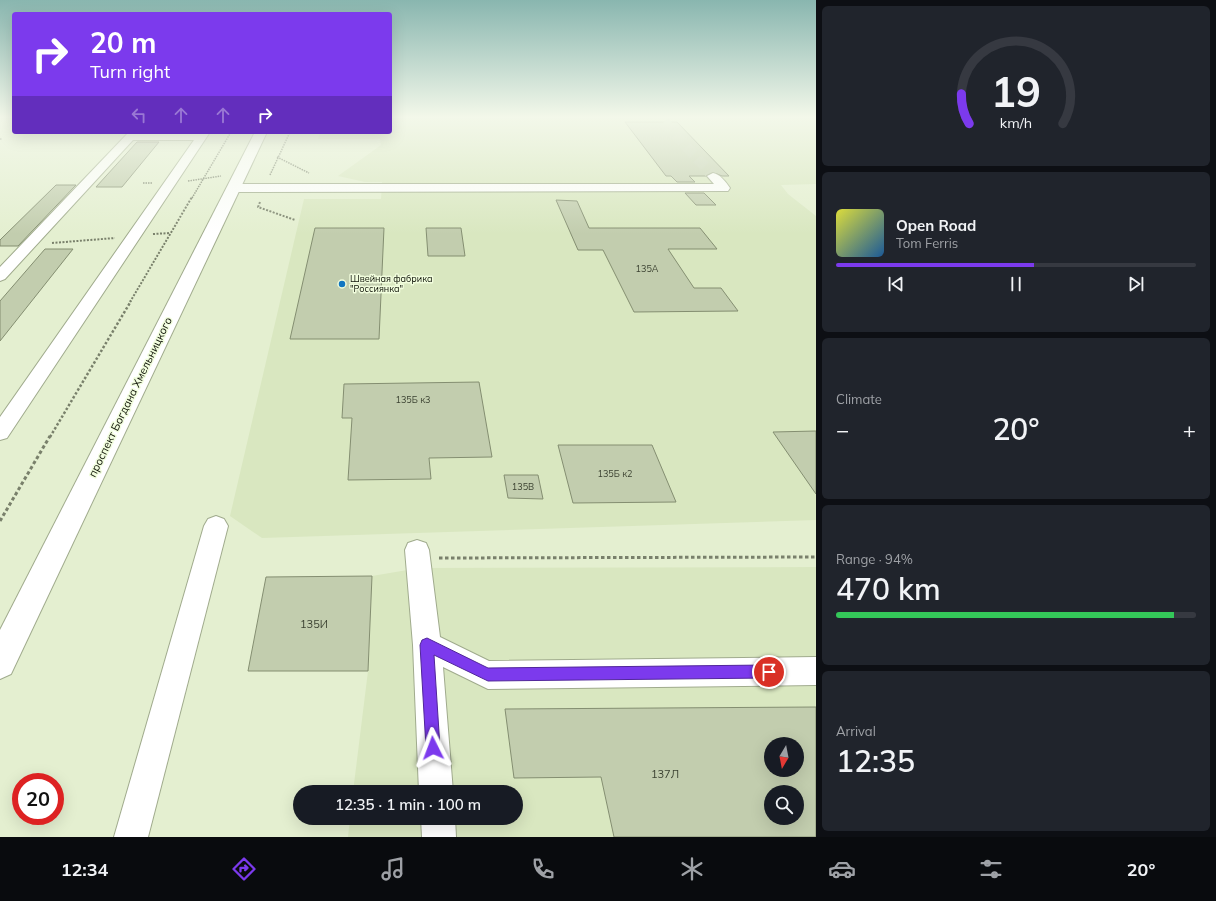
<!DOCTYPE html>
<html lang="en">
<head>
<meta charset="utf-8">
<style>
  :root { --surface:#171b24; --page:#20242c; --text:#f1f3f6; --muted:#9ea1a6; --line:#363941; --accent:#7c3aed }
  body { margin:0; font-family:Mulish,sans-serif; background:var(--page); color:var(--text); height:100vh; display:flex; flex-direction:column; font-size:15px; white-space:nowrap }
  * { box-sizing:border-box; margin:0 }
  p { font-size:13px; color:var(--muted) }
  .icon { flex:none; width:22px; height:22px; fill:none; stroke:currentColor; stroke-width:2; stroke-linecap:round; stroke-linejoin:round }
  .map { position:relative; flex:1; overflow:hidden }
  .panel { display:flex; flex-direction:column; gap:6px; padding:6px; background:#0d0f14; width:400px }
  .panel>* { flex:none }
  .banner { position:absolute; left:12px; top:12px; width:380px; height:122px; border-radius:4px; box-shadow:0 4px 16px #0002; background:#7c3aed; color:#fff; overflow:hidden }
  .needle { width:26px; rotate:190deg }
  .tools { position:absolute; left:764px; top:737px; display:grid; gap:8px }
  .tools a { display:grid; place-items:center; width:40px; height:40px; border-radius:50%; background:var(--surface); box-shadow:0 4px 16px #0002; font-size:20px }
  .speed { position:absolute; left:12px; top:773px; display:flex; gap:8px; font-size:20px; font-weight:700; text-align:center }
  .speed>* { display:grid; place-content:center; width:52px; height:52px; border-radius:50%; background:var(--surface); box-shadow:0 4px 16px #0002; line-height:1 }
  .speed .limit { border:6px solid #d22; background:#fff; color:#111 }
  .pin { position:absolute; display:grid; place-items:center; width:34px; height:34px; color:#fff; margin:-17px; border:2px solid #fff; border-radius:50%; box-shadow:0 1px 4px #0007 }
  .me { position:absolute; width:44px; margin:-22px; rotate:357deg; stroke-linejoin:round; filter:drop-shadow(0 0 3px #0008) }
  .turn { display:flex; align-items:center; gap:14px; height:84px; padding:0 12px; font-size:18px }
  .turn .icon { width:52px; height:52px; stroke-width:2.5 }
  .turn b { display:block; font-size:28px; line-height:34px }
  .lanes { display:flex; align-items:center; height:38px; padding:0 12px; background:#0003; justify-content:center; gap:20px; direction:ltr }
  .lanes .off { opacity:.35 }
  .big { font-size:30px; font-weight:600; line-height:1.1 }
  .panel .tile { flex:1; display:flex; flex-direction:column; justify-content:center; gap:6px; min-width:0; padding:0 14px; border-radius:6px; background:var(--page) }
  .panel .dial { align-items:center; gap:0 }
  .dial svg { height:104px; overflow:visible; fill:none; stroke:var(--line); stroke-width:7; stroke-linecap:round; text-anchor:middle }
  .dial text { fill:var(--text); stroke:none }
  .song { display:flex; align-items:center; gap:12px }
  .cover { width:48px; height:48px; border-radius:6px; background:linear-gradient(135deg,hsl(60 70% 55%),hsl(210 70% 35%)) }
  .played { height:4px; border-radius:2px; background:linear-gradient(90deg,var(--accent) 55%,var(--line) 55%) }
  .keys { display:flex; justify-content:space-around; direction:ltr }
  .heat { display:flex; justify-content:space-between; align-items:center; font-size:22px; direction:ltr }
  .charge { height:6px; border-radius:3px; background:linear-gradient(90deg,#34c759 94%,var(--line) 0) }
  .trip { position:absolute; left:293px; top:785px; width:230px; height:40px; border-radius:20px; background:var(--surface); box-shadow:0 4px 16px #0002; font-weight:600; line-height:40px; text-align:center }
  .tab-bar { display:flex; height:64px; justify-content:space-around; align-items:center; background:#090b0e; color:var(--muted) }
  .tab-bar .icon { width:28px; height:28px }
  .tab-bar .on { color:var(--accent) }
  .tab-bar b { font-size:18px; color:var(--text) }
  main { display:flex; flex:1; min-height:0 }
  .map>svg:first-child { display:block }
  .built { fill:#d9e7c0; fill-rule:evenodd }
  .building { fill:#c2cdae; stroke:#848e71; fill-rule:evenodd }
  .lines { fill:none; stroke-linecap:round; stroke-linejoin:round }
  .minor-tunnel { stroke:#c4ceb2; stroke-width:11; stroke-dasharray:11 5.5; stroke-linecap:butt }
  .minor-casing { stroke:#a0ab8d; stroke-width:2 }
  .major-casing { stroke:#a0ab8d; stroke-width:2 }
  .path-far3 { stroke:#79806b; stroke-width:1.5; stroke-dasharray:1.5 1; stroke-linecap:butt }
  .path-far2 { stroke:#79806b; stroke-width:2; stroke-dasharray:2 1.5; stroke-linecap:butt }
  .path-far1 { stroke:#79806b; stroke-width:2.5; stroke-dasharray:2.5 2; stroke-linecap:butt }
  .path { stroke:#79806b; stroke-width:3; stroke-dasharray:3.5 2.5; stroke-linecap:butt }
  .minor { fill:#fff; fill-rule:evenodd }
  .major { fill:#fff; fill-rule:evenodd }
  .route { fill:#7c3aed; stroke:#51269a }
  .poi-dot { fill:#1076c1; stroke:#f1fddd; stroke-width:1.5 }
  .labels { text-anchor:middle; stroke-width:3; stroke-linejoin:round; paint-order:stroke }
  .number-label { font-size:9px; fill:#3a4030 }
  .far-poi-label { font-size:9px; fill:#0d1106; stroke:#f1fddd; text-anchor:start }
  .street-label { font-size:11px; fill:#0d1106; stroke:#f1fddd }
  .near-number-label { font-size:11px; fill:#3a4030 }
</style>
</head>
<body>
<main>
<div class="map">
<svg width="816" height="837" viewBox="0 0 816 837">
  <rect width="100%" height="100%" fill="#e4efd0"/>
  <g class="built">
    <path d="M 390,117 L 816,117 L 816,184 L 781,185 L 788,194 L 816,216 L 816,520 L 262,538 L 230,516 L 304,199 L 381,199 L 382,182 L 365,182 L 338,176 L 381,145 L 380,139 L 318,139 L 320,132 L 390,132 Z"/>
    <path d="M 816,567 L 816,837 L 348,837 L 350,818 L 516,818 L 516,792 L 353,792 L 368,671 L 372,576 L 419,568 ZM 771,744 L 797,744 L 797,770 L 771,770 ZM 771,792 L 797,792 L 797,818 L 771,818 Z"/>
  </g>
  <g class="building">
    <path d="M 625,122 L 677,122 L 729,176 L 722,176 L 712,172 L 706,176 L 689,176 L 695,182 L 677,182 L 671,176 L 666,176 Z"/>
    <path d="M 137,142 L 159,142 L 122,187 L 96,187 Z"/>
    <path d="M 56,185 L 76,185 L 18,246 L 0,246 L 0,240 Z"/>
    <path d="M 685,193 L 704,193 L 716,205 L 696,205 Z"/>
    <path d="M 556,200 L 577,201 L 589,228 L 700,228 L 717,249 L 668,249 L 694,288 L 721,288 L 738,311 L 634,312 L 603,250 L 578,250 Z"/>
    <path d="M 315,228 L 384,228 L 379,339 L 290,339 Z"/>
    <path d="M 426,228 L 461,228 L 465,256 L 428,256 Z"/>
    <path d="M 45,249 L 73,249 L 0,341 L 0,301 Z"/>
    <path d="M 479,382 L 492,457 L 429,458 L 431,479 L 348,480 L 352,418 L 342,418 L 344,384 Z"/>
    <path d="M 816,431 L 816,494 L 773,432 Z"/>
    <path d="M 558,445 L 652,445 L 676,502 L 573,503 Z"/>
    <path d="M 504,475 L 538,475 L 543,499 L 508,498 Z"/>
    <path d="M 372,576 L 368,671 L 248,671 L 266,577 Z"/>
    <path d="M 816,707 L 816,837 L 614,837 L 601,777 L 514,778 L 505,709 ZM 771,744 L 797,744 L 797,770 L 771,770 ZM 771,792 L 797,792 L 797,818 L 771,818 Z"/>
  </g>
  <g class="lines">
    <path class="minor-tunnel" d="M 664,122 L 713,176"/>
    <defs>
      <g id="minor">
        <path d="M 129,132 L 140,132 L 139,134 L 199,134 L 200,132 L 210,132 L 7,438 L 0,440 L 0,417 L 194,140 L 133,140 L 5,279 L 0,281 L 0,267 Z"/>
        <path d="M 713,173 C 720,174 726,182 730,188 L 728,191 L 233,192 L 227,188 L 233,184 L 714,184 L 707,176 Z"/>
        <path d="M 216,516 L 224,519 L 228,526 L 148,837 L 114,837 L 204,526 L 208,519 Z"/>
        <path d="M 417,540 L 426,543 L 429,550 L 440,637 L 489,661 L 816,657 L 816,685 L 488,689 L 443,667 L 453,792 L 419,792 L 413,645 L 405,550 L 408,543 Z"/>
        <path d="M 421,818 L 455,818 L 456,837 L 422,837 Z"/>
      </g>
      <path id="major" d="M 255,132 L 267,132 L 11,674 L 0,679 L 0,630 Z"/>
    </defs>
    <use href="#minor" class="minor-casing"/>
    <use href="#major" class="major-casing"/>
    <g class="path-far3">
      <path d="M 0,139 L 2,139"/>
      <path d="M 277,157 L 309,173"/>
      <path d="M 270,175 L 290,132"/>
      <path d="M 188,181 L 221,176"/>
      <path d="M 143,183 L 152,183"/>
      <path d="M 192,198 L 231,132"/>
    </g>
    <g class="path-far2">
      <path d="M 260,202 L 258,207 L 295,220"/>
      <path d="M 153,234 L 170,233"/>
      <path d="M 52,243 L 115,238"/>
      <path d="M 130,302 L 192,197"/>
    </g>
    <path class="path-far1" d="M 50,437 L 131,301"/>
    <g class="path">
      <path d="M 0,521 L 50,436"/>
      <path d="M 439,558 L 816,557"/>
    </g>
    <use href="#minor" class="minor"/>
    <use href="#major" class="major"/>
  </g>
  <linearGradient id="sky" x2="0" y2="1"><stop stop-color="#89b6af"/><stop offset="0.5" stop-color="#f3f8ea"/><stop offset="1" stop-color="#f3f8ea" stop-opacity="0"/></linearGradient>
  <rect width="816" height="234" fill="url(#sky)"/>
  <path class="route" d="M 427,638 L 488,668 L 769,665 L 774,667 L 776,672 L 774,676 L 769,678 L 488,681 L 434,655 L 440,748 L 438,753 L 433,755 L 428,753 L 426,748 L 420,645 L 422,640 Z"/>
  <circle class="poi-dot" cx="342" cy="284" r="4"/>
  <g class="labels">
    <g class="number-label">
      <text x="647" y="272">135А</text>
      <text x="413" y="403">135Б к3</text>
      <text x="615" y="477">135Б к2</text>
      <text x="523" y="490">135В</text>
    </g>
    <g class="far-poi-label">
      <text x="350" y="282">Швейная фабрика<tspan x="350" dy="10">"Россиянка"</tspan></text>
    </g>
    <g class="street-label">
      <text transform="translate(130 397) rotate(-64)" y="4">проспект Богдана Хмельницкого</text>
    </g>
    <g class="near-number-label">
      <text x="314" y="628">135И</text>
      <text x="665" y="778">137Л</text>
    </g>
  </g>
</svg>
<div class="tools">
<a><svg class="needle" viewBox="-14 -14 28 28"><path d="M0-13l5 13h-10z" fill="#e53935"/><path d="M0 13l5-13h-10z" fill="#9ea1a6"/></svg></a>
<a><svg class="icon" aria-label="search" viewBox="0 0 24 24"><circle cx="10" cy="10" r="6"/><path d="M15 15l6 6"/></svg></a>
</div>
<div class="speed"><div class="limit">20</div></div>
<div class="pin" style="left:769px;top:672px;background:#d93025"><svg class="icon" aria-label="arrive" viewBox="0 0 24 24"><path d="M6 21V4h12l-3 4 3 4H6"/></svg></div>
<svg class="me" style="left:433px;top:748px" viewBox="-20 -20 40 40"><path d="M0-17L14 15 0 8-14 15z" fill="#7c3aed" stroke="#fff" stroke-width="4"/></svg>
<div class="trip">12:35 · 1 min · 100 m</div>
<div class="banner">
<div class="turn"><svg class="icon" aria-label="right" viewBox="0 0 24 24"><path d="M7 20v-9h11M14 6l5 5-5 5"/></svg><div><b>20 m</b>Turn right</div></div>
<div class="lanes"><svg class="icon off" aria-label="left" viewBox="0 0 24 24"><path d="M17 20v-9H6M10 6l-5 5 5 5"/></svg><svg class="icon off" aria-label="ahead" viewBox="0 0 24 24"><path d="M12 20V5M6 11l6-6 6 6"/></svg><svg class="icon off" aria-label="ahead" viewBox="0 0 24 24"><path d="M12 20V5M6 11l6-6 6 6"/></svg><svg class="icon" aria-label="right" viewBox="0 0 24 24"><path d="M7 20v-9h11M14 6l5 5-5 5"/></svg></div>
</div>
</div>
<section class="panel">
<div class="tile dial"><svg viewBox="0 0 100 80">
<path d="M14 69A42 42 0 1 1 86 69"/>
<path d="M14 69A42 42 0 0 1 8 46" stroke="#7c3aed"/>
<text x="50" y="56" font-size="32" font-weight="700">19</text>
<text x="50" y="72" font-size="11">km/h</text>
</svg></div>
<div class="tile">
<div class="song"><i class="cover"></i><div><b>Open Road</b><p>Tom Ferris</p></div></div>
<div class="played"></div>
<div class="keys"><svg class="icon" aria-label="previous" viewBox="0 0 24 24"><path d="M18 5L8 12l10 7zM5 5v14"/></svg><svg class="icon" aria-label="pause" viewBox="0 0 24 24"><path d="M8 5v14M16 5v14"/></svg><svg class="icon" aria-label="next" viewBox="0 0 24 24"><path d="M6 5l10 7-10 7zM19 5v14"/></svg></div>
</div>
<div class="tile"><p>Climate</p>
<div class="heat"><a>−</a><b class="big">20°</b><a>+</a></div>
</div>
<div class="tile"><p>Range · 94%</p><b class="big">470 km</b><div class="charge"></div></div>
<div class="tile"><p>Arrival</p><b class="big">12:35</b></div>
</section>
</main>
<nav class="tab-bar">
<b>12:34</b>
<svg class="icon on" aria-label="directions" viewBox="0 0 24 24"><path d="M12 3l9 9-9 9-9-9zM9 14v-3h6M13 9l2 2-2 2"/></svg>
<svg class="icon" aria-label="music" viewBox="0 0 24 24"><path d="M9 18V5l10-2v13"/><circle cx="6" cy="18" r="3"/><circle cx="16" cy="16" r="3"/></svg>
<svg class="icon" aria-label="phone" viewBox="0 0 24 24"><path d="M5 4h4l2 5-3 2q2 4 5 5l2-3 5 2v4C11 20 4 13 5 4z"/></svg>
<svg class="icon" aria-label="climate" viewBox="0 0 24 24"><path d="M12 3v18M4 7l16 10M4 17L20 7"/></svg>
<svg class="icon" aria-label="car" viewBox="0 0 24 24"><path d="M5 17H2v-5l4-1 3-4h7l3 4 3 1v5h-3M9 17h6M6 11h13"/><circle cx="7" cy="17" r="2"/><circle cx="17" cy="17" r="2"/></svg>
<svg class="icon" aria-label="filters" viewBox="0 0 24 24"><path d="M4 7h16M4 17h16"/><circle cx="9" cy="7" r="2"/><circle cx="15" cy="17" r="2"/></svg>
<b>20°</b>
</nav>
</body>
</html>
